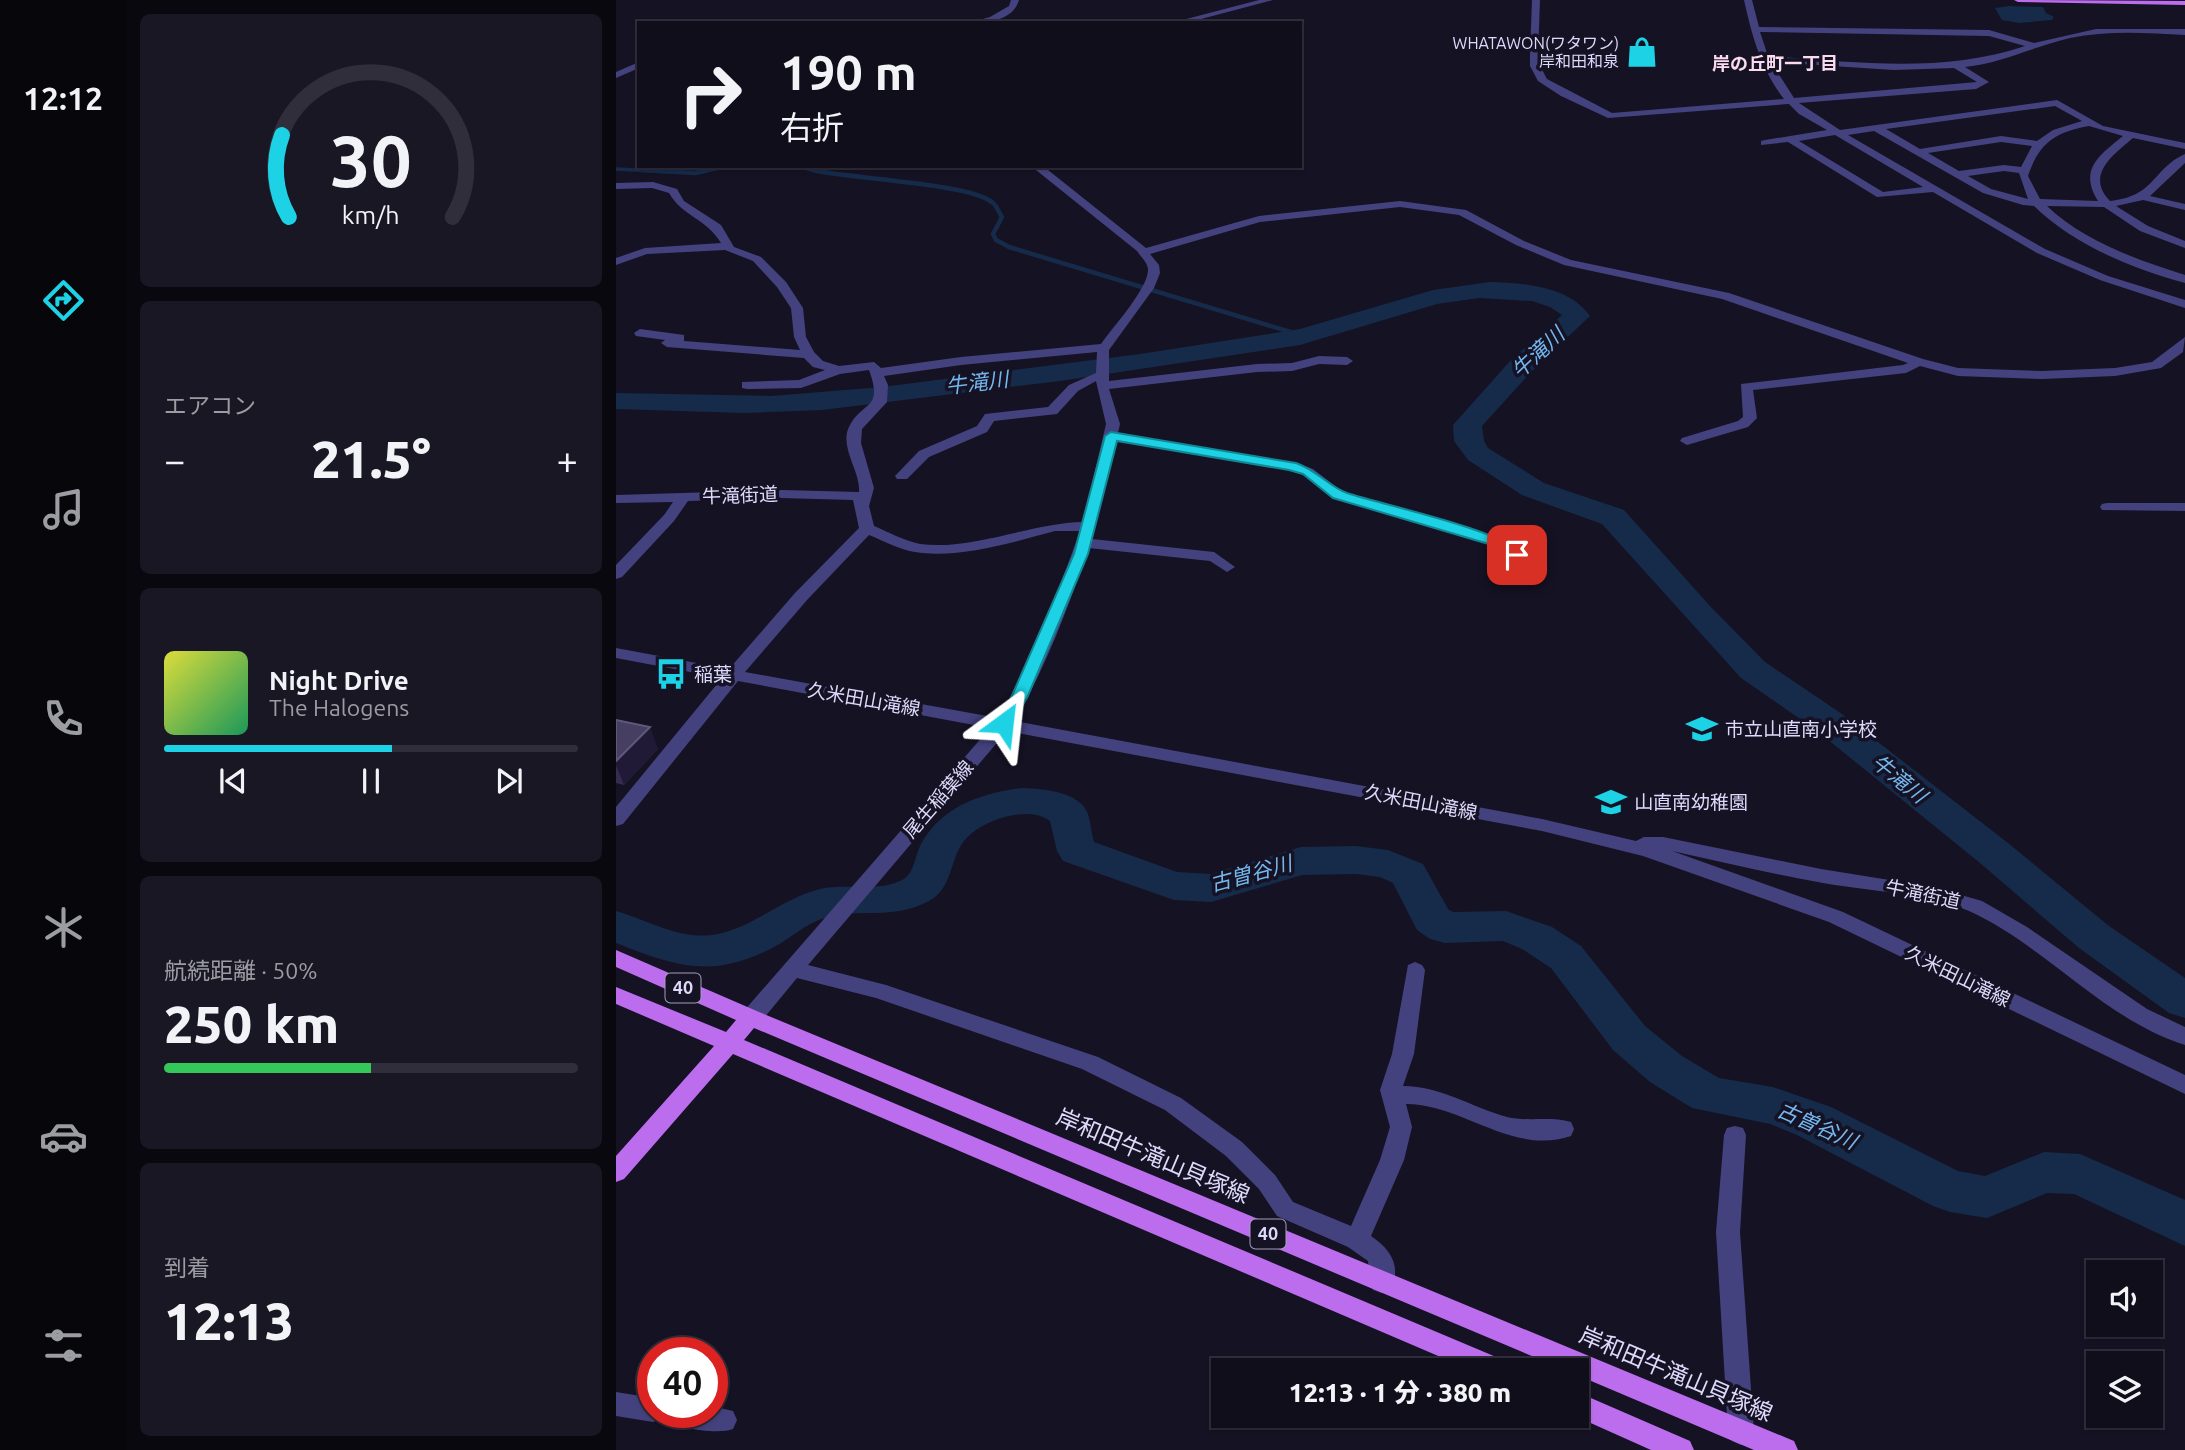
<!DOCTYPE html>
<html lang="ja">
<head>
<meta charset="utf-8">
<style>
  :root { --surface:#100e1b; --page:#191724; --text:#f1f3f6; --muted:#9c9ca3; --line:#302e3a; --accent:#1cd2e4 }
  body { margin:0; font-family:Ubuntu,"Noto Sans JP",sans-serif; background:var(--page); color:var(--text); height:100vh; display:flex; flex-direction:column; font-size:26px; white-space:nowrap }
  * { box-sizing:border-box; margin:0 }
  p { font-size:23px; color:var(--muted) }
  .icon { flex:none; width:38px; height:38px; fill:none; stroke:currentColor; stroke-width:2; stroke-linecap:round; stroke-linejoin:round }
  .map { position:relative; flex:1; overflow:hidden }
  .details { display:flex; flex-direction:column; gap:14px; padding:14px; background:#09080f; width:490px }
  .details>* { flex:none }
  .hud { position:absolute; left:21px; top:21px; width:665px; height:147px; border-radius:0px; box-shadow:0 2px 5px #0004,0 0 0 2px var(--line); background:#100e1b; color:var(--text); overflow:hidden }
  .controls { position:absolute; left:1470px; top:1260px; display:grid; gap:14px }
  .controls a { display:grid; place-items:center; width:77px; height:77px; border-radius:0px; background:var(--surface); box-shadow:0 2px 5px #0004,0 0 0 2px var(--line); font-size:35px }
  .speed { position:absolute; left:21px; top:1337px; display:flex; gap:14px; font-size:35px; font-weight:700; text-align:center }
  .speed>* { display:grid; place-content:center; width:91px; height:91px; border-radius:50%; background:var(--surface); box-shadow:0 2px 5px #0004,0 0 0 2px var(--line); line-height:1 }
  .speed .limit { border:10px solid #d22; background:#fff; color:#111 }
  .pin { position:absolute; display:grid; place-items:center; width:60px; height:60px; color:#fff; margin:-30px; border-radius:14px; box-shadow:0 4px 10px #0006 }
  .me { position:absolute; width:77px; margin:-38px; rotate:30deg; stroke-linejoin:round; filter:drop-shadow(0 0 5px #0008) }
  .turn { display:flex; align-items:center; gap:24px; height:147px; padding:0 28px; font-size:32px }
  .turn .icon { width:91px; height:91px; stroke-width:2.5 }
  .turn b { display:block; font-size:49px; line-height:60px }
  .big { font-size:52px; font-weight:800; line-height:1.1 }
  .details .widget { flex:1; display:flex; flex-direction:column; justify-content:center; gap:10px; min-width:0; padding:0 24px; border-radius:10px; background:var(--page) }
  .details .dial { align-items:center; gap:0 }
  .dial svg { height:182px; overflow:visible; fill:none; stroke:var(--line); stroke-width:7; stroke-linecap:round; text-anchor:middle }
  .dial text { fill:var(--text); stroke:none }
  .song { display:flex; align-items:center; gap:21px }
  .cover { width:84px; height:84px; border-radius:10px; background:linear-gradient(135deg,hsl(60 70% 55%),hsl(150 70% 35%)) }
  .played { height:7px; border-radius:4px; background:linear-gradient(90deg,var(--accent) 55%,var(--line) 55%) }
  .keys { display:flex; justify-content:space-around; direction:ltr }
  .heat { display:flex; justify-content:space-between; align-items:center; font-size:38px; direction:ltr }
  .charge { height:10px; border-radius:5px; background:linear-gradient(90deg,#34c759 50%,var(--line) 0) }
  .trip { position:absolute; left:595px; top:1358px; width:378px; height:70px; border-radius:0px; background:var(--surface); box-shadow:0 2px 5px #0004,0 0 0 2px var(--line); font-weight:800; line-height:70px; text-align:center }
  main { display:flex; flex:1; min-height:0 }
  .dock { display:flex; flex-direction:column; width:126px; justify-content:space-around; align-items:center; background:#06060b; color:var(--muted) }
  .dock .icon { width:49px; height:49px }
  .dock .selected { color:var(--accent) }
  .dock b { font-size:32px; color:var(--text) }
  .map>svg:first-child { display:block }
  .water { fill:#162b4a }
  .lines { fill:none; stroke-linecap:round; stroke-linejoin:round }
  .stream-far1 { stroke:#162b4a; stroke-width:3.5 }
  .stream { stroke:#162b4a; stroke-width:4.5 }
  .river { fill:#162b4a; fill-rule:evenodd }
  .minor { fill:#44427e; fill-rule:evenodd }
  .major { fill:#bc6dee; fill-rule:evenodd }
  .wall { fill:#342d50 }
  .shaded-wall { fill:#201a37 }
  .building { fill:#463f62; stroke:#5e587a; stroke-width:2 }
  .route { fill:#1cd2e4; stroke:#128894; stroke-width:2 }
  .labels { text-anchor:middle; stroke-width:7; stroke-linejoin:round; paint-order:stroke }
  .far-poi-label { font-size:16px; fill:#ddd9fb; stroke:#151224; text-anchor:end }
  .far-neighbourhood-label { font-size:18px; font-weight:bold; fill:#fbdbf0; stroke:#151224 }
  .shield { fill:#151224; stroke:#a19dba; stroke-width:2 }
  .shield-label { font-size:18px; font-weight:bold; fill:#ddd9fb }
  .street-label { font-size:19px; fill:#ddd9fb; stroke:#151224 }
  .poi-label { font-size:19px; fill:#ddd9fb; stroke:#151224; text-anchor:start }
  .water-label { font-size:21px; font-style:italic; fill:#74b7ee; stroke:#151224 }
  .near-street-label { font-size:23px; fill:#ddd9fb; stroke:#151224 }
</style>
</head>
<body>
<main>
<nav class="dock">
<b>12:12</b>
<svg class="icon selected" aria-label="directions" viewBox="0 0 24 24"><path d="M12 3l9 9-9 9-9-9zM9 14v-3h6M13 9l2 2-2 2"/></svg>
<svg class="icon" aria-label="music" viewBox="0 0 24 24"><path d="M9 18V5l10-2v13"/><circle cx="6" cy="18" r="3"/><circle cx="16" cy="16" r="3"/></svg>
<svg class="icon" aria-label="phone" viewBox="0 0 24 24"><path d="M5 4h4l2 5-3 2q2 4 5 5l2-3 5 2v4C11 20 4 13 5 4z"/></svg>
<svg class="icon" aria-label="climate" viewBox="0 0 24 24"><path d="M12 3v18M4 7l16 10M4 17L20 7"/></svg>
<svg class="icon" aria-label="car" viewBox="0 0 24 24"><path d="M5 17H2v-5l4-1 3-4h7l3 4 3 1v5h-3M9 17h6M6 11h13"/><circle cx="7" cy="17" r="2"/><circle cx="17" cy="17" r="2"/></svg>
<svg class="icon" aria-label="filters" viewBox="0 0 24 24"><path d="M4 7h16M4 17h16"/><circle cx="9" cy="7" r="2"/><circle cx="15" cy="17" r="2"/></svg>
</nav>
<section class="details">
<div class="widget dial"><svg viewBox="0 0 100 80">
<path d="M14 69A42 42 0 1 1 86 69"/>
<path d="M14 69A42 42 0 0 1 11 33" stroke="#1cd2e4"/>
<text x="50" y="56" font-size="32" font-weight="700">30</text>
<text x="50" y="72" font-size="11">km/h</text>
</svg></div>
<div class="widget"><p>エアコン</p>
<div class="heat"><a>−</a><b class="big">21.5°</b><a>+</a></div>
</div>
<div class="widget">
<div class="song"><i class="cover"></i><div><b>Night Drive</b><p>The Halogens</p></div></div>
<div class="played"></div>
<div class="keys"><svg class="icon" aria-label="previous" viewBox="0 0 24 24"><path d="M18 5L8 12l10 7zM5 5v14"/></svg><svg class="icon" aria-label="pause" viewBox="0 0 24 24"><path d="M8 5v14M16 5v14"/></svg><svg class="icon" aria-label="next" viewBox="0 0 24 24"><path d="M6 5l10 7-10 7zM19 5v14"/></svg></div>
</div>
<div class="widget"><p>航続距離 · 50%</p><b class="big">250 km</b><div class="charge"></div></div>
<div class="widget"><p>到着</p><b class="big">12:13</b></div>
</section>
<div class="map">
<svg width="1569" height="1450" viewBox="0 0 1569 1450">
  <rect width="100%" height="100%" fill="#151224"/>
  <path class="water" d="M 1393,6 L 1427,7 L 1430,13 L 1438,17 L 1436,20 L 1403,23 L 1386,20 L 1379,8 Z"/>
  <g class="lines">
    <g class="stream-far1">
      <path d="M 180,166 L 204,172"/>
      <path d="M 0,169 L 59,172"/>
      <path d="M 84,172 L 115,166"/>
    </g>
    <g class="stream">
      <path d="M 25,170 L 79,173 L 93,170"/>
      <path d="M 197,170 C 234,179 355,183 377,203 C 381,206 383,213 386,217 L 377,234 L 380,240 L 393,247 L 688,336"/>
    </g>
    <g class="river">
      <path d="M 874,282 C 908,283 953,286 974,316 L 915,372 L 866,426 L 868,441 L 872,448 L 928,483 L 1008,510 L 1094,606 L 1149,662 L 1226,714 L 1392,843 L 1493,926 L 1569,978 L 1569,1018 L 1553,1013 L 1463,948 L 1364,863 L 1200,730 L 1125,678 L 986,524 L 906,495 L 852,460 L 838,441 L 837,425 L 895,360 L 946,315 L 934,307 L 916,301 L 863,298 L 821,304 L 684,345 L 444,381 L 206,410 L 129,413 L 0,409 L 0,393 L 155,396 L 266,387 L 524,354 L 684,329 L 817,290 Z"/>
      <path d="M 406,788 C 426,789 464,791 472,814 C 475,823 475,833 478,842 L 561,872 L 595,874 L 685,847 L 740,846 L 772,850 L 807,864 L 832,909 L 837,912 L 890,911 L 936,927 L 965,946 L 1029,1026 L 1066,1056 L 1103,1078 L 1157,1087 L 1215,1107 L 1342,1171 L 1369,1176 L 1428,1152 L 1464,1154 L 1569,1200 L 1569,1246 L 1458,1194 L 1431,1193 L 1371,1218 L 1334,1212 L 1317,1206 L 1181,1135 L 1154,1124 L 1076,1108 L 1034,1082 L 997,1050 L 935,968 L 906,949 L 887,941 L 829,943 L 814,939 L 801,930 L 777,883 L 764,877 L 740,874 L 686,875 L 595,902 L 558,900 L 447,861 L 441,851 L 434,821 C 423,813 411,813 398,815 C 379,818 354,829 344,847 C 334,865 334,890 313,901 C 276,921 243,907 209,918 C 190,923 175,938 158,947 C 97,979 61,967 0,943 L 0,911 C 25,918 50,932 76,935 C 124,941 159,900 204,889 C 230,883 264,893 288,879 C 298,872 299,857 304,846 C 324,807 365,793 406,788 Z"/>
    </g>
    <g class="minor">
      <path d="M 395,0 L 403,0 C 397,21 370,23 352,23 L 374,17 L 393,6 Z"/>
      <path d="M 643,0 L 657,0 L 570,23 L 555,23 Z"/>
      <path d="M 916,0 L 924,0 L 922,56 L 924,66 L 931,79 L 996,113 L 1168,99 C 1145,69 1136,36 1128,0 L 1136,0 L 1143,27 L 1373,30 L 1418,43 L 1480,29 L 1569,29 L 1569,35 C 1531,33 1492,30 1454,38 C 1419,46 1386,63 1349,67 L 1373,82 L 1360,89 L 1183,103 L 1224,130 L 1441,100 L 1487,126 L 1569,143 L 1569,149 L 1517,138 C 1497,155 1469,175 1494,201 C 1540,196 1536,169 1569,154 L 1569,163 L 1534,196 L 1569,204 L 1569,210 L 1527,200 L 1500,206 L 1532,226 L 1569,241 L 1569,248 L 1524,231 L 1488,207 L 1431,206 C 1467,241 1522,260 1569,275 L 1569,283 C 1516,269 1457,244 1418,206 L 1407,205 L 1367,193 L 1258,131 L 1232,135 L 1429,249 L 1492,276 L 1569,300 L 1569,308 L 1484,280 L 1421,253 L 1317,192 L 1261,197 L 1172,142 L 1145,145 L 1145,141 L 1149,140 L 1211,130 L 1183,114 L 1173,104 L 992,118 L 945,96 L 922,81 L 914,66 L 914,56 ZM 1144,32 L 1373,36 L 1409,46 C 1326,74 1239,62 1152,56 ZM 1155,62 L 1278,70 L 1338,68 L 1361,82 L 1178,98 ZM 1439,106 L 1466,121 L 1437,130 L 1421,141 L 1385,136 L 1304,149 L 1270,129 ZM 1473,126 L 1507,136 C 1484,155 1462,169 1482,201 L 1424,199 L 1412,176 C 1423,143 1439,132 1473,126 ZM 1219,135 L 1307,187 L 1267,192 L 1183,141 ZM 1385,142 L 1416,146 L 1405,167 L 1388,165 L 1343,171 L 1312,153 ZM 1388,171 L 1403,173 L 1412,199 L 1375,189 L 1352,176 Z"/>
      <path d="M 23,62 L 23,68 L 0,78 L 0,72 Z"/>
      <path d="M 415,166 L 427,166 L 530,248 L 643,216 L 784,201 L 850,210 L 908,241 L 955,260 L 1113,293 L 1307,359 L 1342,368 L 1426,371 L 1499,368 L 1536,362 L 1569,337 L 1567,352 L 1545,368 L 1499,376 L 1426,379 L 1342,376 L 1304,366 L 1290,373 L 1137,390 L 1141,418 L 1132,427 L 1071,445 L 1064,441 L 1066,438 L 1122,421 L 1127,417 L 1125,384 L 1287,365 L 1292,363 L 1106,299 L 948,265 L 900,245 L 843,215 L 784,207 L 644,222 L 534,254 L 543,265 L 544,273 L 538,288 L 493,350 L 493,381 L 641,364 L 676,363 L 703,356 L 731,357 L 737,361 L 731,365 L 703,364 L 676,371 L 641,372 L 493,389 L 504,424 L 502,433 L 681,463 L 697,469 L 727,492 L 886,539 L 898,545 L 918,564 L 910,569 C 897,565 888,551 876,545 L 717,498 L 687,475 L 673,470 L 500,441 L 476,539 L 598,552 L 619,567 L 611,572 L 594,561 L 473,548 C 452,607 430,668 398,721 L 926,819 L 1020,841 L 1028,837 L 1047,837 L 1205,869 L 1317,887 L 1366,901 L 1411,927 L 1531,1009 L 1569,1027 L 1569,1045 C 1487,1019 1430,946 1353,911 C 1311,893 1252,891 1207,883 C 1156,874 1106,862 1056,851 L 1227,912 L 1569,1075 L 1569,1094 L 1213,922 L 1027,856 L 926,831 L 391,731 L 192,965 L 270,985 L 482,1057 L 565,1098 L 626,1142 L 659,1175 L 677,1202 L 735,1226 L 764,1160 L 774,1127 L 764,1090 L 776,1054 L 792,965 L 799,962 L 806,965 L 809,970 L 798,1054 L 787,1086 C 825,1086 855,1107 891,1117 C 912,1122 935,1116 955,1122 L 958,1129 L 955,1136 C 896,1156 847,1104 790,1104 L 796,1127 L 788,1160 L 755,1236 C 774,1249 786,1265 775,1290 L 766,1293 L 757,1290 L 754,1282 L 752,1261 L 732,1247 L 661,1216 L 643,1189 L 610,1156 L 549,1110 L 466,1069 L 260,998 L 181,978 L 143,1024 L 135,1026 L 127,1024 L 124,1018 L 127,1012 L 374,728 L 122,681 L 7,824 L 0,826 L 0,807 L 106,678 L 0,658 L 0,648 L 113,669 L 179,593 L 243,528 L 237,500 L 165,498 L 72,501 L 58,521 L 6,577 L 0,579 L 0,565 L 48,515 L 57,502 L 0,503 L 0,495 L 165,490 L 243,492 C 245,472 223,447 233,427 C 246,400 268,411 253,370 L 224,374 L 185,388 L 131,389 L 126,388 L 126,382 L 183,380 L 209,370 L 197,367 L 188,358 L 51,347 L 45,343 L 49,340 L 20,336 L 18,333 L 24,329 L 68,335 L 68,341 L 184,350 L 178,337 L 175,308 L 161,287 L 137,261 L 109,250 L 31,254 L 0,265 L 0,258 L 29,248 L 105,243 C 90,218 67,217 53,193 L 36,188 L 0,189 L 0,183 L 37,182 L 61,189 L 68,201 L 105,225 L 118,247 L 145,257 L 170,282 L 187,308 L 190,337 L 198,352 L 207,361 L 223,366 L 258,362 L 265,368 L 345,357 L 485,344 C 496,328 532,289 532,270 C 532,263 525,257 521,251 ZM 481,352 L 480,373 L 453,385 L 432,407 L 369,414 L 361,426 L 303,451 L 279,476 L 281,479 L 291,479 L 313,457 L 371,432 L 378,421 L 441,414 L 462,391 L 480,381 L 490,424 L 467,522 C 415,523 355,551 304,544 C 289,541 272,532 258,526 L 253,506 L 258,488 L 245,443 L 246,429 L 271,402 L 272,385 L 268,376 L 345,365 ZM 439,531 L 464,531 C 441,594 417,660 382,718 L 129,672 L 191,600 L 253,535 C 268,541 284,550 299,552 C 342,559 398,542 439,531 Z"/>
      <path d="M 1491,503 L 1569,503 L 1569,511 L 1486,510 L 1484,507 L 1486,504 Z"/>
      <path d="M 1119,1126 L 1127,1128 L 1130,1135 L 1124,1232 L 1138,1432 L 1134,1441 L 1125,1445 L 1116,1441 L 1112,1432 L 1100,1232 L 1108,1135 L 1111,1128 Z"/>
      <path d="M 0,1392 L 37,1398 L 37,1412 L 96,1412 L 96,1406 L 117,1411 L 121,1420 L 117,1429 C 102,1435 58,1428 45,1419 L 37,1422 L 0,1416 Z"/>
    </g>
    <g class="major">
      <path d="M 1398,0 L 1569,1 L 1569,5 L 1402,2 Z"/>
      <path d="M 0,950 L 143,1012 L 1178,1441 L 1182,1450 L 1138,1450 L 961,1375 L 961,1370 L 949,1370 L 138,1028 L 128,1040 L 892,1362 L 896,1370 L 855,1370 L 117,1054 L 8,1179 L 0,1182 L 0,1156 L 98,1046 L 0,1004 L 0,987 L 110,1032 L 120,1020 L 0,967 Z"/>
      <path d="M 961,1392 L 1074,1441 L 1078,1450 L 1035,1450 L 959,1416 L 961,1416 Z"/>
    </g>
  </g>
  <path class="wall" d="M 0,720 L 42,749 L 8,785 L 0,783 Z"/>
  <path class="shaded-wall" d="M 34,727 L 42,749 L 8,785 L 0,765 L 0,761 Z"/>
  <path class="building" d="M 0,720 L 34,727 L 0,761 Z"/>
  <path class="route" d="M 495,432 L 680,463 C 701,470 713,487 731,493 C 770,506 884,529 908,555 L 906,558 L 896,558 L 876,545 L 717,498 L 687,474 L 673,470 L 501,441 L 472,554 L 411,698 L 393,727 L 382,727 L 380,723 L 395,698 L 458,554 L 489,436 Z"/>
  <defs>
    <symbol id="shop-bare" viewBox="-9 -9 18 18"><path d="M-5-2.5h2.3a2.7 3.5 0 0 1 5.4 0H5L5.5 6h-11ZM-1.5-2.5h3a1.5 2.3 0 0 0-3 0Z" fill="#1cd2e4" stroke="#151224" stroke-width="2.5" paint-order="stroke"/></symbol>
    <symbol id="bus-bare" viewBox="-9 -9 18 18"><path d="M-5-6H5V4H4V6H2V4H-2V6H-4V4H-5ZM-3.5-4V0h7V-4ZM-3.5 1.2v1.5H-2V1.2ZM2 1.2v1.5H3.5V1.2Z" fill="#1cd2e4" stroke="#151224" stroke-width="2.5" paint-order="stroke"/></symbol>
    <symbol id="school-bare" viewBox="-9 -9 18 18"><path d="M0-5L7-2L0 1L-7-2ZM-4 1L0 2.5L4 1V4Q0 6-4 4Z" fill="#1cd2e4" stroke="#151224" stroke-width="2.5" paint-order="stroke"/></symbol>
  </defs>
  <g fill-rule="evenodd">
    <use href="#shop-bare" x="1004" y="30" width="44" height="44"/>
    <use href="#bus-bare" x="33" y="652" width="44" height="44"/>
    <use href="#school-bare" x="1064" y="707" width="44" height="44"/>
    <use href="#school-bare" x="973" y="780" width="44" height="44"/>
  </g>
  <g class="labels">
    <g class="far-poi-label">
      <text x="1003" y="49">WHATAWON(ワタワン)<tspan x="1003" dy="18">岸和田和泉</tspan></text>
    </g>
    <g class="far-neighbourhood-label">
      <text x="1159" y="70">岸の丘町一丁目</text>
    </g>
    <g class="shield">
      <rect x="49.5" y="973.5" width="35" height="29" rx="5"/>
      <rect x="634.5" y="1219.5" width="35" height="29" rx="5"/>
    </g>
    <g class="shield-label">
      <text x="67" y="994">40</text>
      <text x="652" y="1240">40</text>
    </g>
    <g class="street-label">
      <text transform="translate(124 495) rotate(-2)" y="7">牛滝街道</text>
      <text transform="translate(248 699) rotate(10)" y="7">久米田山滝線</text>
      <text transform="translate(322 799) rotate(-49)" y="7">尾生稲葉線</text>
      <text transform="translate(805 802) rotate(11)" y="7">久米田山滝線</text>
      <text transform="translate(1307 894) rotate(12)" y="7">牛滝街道</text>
      <text transform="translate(1342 976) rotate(26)" y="7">久米田山滝線</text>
    </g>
    <g class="poi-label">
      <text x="78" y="681">稲葉</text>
      <text x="1109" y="736">市立山直南小学校</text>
      <text x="1018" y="809">山直南幼稚園</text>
    </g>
    <g class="water-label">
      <text transform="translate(922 353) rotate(-43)" y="7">牛滝川</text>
      <text transform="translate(361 383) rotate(-7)" y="7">牛滝川</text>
      <text transform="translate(1283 779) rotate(39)" y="7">牛滝川</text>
      <text transform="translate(635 874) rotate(-15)" y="7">古曽谷川</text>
      <text transform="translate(1201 1126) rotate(24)" y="7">古曽谷川</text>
    </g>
    <g class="near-street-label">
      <text transform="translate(537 1156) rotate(23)" y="8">岸和田牛滝山貝塚線</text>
      <text transform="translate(1060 1374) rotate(23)" y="8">岸和田牛滝山貝塚線</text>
    </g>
  </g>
</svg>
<div class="controls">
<a><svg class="icon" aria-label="sound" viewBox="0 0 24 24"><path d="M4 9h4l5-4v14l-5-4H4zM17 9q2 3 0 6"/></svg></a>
<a><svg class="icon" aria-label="layers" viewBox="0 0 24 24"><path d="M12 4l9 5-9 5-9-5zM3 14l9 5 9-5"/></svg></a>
</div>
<div class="speed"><div class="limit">40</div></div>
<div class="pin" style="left:901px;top:555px;background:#d93025"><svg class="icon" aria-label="arrive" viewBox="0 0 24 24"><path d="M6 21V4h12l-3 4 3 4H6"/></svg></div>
<svg class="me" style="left:388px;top:723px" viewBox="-20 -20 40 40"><path d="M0-17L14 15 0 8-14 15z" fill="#1cd2e4" stroke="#fff" stroke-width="4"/></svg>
<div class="trip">12:13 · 1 分 · 380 m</div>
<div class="hud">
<div class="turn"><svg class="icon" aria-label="right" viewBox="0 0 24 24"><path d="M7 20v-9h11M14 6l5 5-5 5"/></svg><div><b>190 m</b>右折</div></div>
</div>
</div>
</main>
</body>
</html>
